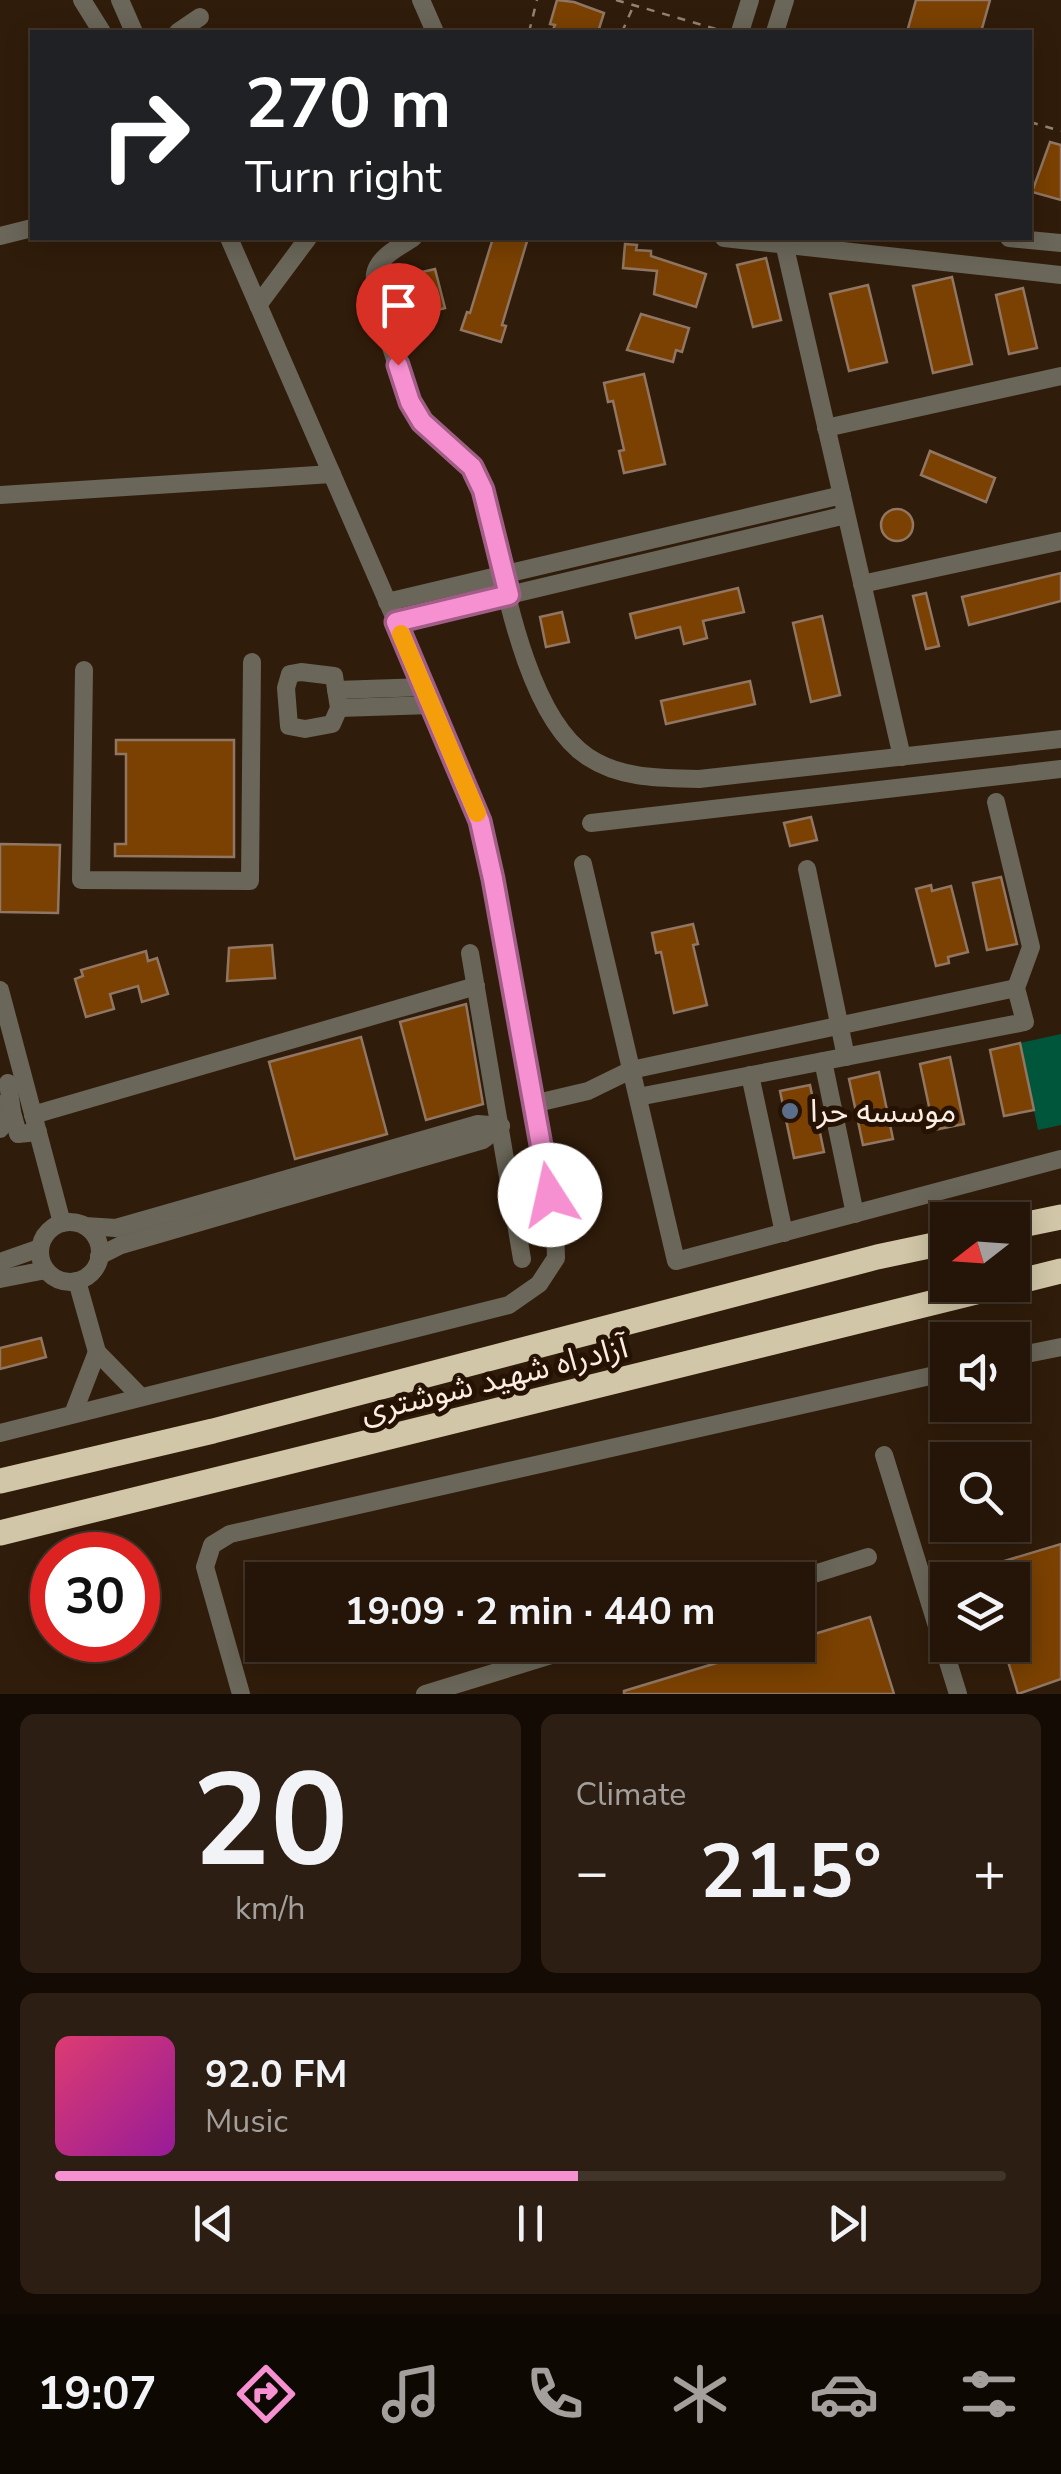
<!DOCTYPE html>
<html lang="en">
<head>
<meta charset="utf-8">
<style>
  :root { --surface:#241508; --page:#2c1e12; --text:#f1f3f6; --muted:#a39f9c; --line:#413429; --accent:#f690d0 }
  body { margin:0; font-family:"Nunito Sans","Noto Sans Arabic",sans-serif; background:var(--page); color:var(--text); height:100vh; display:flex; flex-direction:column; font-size:38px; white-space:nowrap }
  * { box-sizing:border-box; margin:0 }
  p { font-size:32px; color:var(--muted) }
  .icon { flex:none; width:55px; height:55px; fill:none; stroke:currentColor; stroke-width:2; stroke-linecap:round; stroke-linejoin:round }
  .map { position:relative; height:1694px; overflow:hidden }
  .panel { display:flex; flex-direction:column; gap:20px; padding:20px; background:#140c04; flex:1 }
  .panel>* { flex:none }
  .guide { position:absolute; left:30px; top:30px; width:1002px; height:210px; border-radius:0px; box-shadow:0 5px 25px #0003,0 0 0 2px var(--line); background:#202124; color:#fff; overflow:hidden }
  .needle { width:65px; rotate:253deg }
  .fabs { position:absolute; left:930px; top:1202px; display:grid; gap:20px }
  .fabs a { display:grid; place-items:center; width:100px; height:100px; border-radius:0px; background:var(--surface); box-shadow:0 5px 25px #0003,0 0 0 2px var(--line); font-size:50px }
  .speed { position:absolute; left:30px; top:1532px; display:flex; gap:20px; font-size:50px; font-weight:700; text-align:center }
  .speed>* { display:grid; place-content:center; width:130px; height:130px; border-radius:50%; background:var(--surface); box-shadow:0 5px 25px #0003,0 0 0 2px var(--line); line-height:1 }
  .speed .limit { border:15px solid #d22; background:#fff; color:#111 }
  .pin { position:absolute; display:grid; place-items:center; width:85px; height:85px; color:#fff; margin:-102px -42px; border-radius:50% 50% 50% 0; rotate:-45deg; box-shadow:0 0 10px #0007 }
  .pin .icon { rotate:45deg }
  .me { position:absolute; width:110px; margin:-55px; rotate:350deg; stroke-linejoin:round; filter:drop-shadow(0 0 8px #0008) }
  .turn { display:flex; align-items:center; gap:35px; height:210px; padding:0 50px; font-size:45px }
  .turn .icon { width:130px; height:130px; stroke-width:2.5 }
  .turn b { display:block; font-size:70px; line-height:85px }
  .big { font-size:75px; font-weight:700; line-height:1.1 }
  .panel .tile { flex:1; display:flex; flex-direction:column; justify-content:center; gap:15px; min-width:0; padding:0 35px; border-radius:15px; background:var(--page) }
  .panel .dial { align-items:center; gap:0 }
  .dial b { font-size:130px; line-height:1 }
  .song { display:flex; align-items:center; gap:30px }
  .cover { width:120px; height:120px; border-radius:15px; background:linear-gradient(135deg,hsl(340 70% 55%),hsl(300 70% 35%)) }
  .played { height:10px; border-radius:5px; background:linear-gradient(90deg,var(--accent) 55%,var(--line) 55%) }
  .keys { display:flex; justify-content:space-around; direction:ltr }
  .heat { display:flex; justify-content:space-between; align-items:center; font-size:55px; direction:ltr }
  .panel .tiles { flex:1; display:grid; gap:20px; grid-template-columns:1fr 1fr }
  .tile:last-child { grid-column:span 2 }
  .trip { position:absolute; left:245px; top:1562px; width:570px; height:100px; border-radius:0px; background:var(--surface); box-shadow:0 5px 25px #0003,0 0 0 2px var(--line); font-weight:700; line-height:100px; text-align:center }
  .tabs { display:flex; height:160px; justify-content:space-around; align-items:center; background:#0e0803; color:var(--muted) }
  .tabs .icon { width:70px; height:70px }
  .tabs .active { color:var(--accent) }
  .tabs b { font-size:45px; color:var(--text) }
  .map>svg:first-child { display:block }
  .green { fill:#00563b }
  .building { fill:#7a4102; stroke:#907663; stroke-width:2.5 }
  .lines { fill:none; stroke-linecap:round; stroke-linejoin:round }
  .path { stroke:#948274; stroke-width:2.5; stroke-dasharray:8 8; stroke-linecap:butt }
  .minor { stroke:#6a6659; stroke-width:18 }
  .highway { stroke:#d1c6a7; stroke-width:25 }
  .route-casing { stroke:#a05e87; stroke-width:25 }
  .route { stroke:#f690d0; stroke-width:18 }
  .slow { stroke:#f59e0b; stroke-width:18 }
  .service-dot { fill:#5c6f8a; stroke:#261203; stroke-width:4 }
  .labels { text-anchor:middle; stroke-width:10; stroke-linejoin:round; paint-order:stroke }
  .poi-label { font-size:32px; fill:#fcede2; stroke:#261203; text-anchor:start }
  .street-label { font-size:32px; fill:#fcede2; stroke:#261203 }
</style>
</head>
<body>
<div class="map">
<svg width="1061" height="1694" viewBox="0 0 1061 1694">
  <rect width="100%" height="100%" fill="#301c0a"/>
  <path class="green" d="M 1061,1034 L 1061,1125 L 1038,1130 L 1020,1043 Z"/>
  <g class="building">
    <path d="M 557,0 L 574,2 L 604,13 L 598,32 L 552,32 L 555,25 L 550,24 Z"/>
    <path d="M 916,0 L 990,0 L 981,32 L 907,32 Z"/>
    <path d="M 1050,142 L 1061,145 L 1061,200 L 1032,192 Z"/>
    <path d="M 493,238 L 528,238 L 502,325 L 506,326 L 501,342 L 461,330 L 467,312 L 470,313 Z"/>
    <path d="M 625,244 L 637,245 L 636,250 L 651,251 L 651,256 L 706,274 L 696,307 L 654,294 L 657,271 L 623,268 Z"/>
    <path d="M 766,258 L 781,320 L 753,327 L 737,265 Z"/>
    <path d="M 435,269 L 445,308 L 419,315 L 409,275 Z"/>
    <path d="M 952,277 L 972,364 L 933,373 L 913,286 Z"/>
    <path d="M 868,285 L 887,362 L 849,371 L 830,294 Z"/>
    <path d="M 1023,288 L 1037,348 L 1009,354 L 996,295 Z"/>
    <path d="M 641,314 L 689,328 L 682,352 L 676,350 L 673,362 L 627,350 Z"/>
    <path d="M 644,374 L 665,464 L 624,473 L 619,451 L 624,450 L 613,401 L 608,402 L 604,383 Z"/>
    <path d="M 930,451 L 995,478 L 986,502 L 921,475 Z"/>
    <circle cx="897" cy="525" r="16"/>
    <path d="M 1061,573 L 1061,601 L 969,625 L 962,597 Z"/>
    <path d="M 738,588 L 744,612 L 703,621 L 707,638 L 684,644 L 680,627 L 636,638 L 630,614 Z"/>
    <path d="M 926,593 L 939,646 L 926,649 L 913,596 Z"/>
    <path d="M 562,612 L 569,642 L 546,647 L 540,617 Z"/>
    <path d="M 822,616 L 840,695 L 811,702 L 793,623 Z"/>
    <path d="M 750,681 L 755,704 L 666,724 L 661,701 Z"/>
    <path d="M 116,740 L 234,740 L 234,857 L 115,856 L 115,844 L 126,844 L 126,754 L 116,754 Z"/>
    <path d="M 811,817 L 817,840 L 790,846 L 784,823 Z"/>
    <path d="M 0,844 L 60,845 L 58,913 L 0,912 Z"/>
    <path d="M 1001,877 L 1017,944 L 987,950 L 973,883 Z"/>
    <path d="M 931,885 L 932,891 L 951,886 L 968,952 L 948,957 L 949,963 L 936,966 L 916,889 Z"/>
    <path d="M 693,924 L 698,944 L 693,945 L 707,1005 L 674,1013 L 661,952 L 656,953 L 652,933 Z"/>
    <path d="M 272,945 L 275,978 L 227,981 L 229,948 Z"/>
    <path d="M 146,951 L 148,961 L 157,958 L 168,994 L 142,1002 L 138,986 L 110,994 L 114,1009 L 86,1017 L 75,979 L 83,976 L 81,970 Z"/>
    <path d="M 466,1004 L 483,1104 L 426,1120 L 400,1022 Z"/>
    <path d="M 361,1037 L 387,1134 L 295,1159 L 269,1062 Z"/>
    <path d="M 1020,1043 L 1034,1110 L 1004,1116 L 990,1050 Z"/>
    <path d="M 950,1057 L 964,1124 L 934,1130 L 920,1064 Z"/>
    <path d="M 879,1072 L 893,1139 L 863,1145 L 849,1079 Z"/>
    <path d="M 810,1085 L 824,1152 L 794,1158 L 780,1091 Z"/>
    <path d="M 41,1338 L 46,1357 L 0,1369 L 0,1348 Z"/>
    <path d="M 1061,1544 L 1061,1679 L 1018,1694 L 1003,1645 L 1012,1645 L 1012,1580 L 984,1580 L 981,1568 Z"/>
    <path d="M 870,1617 L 894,1694 L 624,1694 L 624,1691 L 776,1645 L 798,1645 L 798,1639 Z"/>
  </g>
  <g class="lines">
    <g class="path">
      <path d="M 616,0 L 723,31"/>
      <path d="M 529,32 L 537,0"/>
      <path d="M 622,32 L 633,7"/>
      <path d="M 1030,122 L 1061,131"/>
    </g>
    <g class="minor">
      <path d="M 82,0 L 102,32"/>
      <path d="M 120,0 L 134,32"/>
      <path d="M 421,0 L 435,32"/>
      <path d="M 178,32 L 200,17"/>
      <path d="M 740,32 L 750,0"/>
      <path d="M 775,32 L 785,0"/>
      <path d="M 0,236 L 32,228"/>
      <path d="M 413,238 C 399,247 378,257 375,274 C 371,293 408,406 421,421 C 447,451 464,448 483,490 C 501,563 522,714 588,757 C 621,779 661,778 699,779 L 1061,739"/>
      <path d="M 724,238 L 1061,275"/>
      <path d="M 1009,238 L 1061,243"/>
      <path d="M 784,243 L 902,757"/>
      <path d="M 258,305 L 308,238"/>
      <path d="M 826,428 L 1061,376"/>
      <path d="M 0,495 L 332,474"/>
      <path d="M 862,584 L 1061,541"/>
      <path d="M 387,602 L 842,495"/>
      <path d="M 396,622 L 846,515"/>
      <path d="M 84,670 L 81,880 L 250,881 L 252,662"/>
      <path d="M 301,672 L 334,676 L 339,708 L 332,724 L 305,729 L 289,726 L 286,688 L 290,674 Z"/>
      <path d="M 336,690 L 425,687"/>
      <path d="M 339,708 L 432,705"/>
      <path d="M 591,823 L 1061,769"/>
      <path d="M 583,864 L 676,1261 L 1061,1159"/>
      <path d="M 807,869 L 846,1057"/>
      <path d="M 470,953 L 522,1259"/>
      <path d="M 0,990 L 62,1223"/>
      <path d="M 823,1061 L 855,1214"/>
      <path d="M 750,1075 L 784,1233"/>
      <path d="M 638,1097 L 1025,1022 L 1016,988 L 1031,947 L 996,802"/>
      <path d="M 0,1104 L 12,1112 L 18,1134 L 38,1132"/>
      <path d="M 533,1104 L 588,1091 L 631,1070 L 1016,988"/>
      <path d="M 33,1115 L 476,986"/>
      <path d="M 0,1129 L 12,1112 L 8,1083"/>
      <circle cx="70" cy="1252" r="30"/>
      <path d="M 85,1226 L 116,1228 L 478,1124 L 501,1126"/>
      <path d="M 99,1256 L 121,1245 L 483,1140 L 501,1126"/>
      <path d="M 0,1262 L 40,1248"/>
      <path d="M 0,1279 L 46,1270"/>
      <path d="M 77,1281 L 97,1352 L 141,1397"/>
      <path d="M 1012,1357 L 1061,1347"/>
      <path d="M 73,1414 L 97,1352"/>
      <path d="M 0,1433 L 509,1305 L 539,1284 L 556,1258 L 555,1225 L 493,879 L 480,821 L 446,736 L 229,238"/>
      <path d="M 884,1455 L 958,1694"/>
      <path d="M 795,1580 L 868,1557"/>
      <path d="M 241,1694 L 205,1567 L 212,1545 L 230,1534 L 948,1372"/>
      <path d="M 425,1694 L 584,1645"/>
    </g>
    <g class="highway">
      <path d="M 1012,1227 L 1061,1217"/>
      <path d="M 1012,1283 L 1061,1271"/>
      <path d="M 0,1481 L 213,1431 L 877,1257 L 948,1242"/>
      <path d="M 0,1533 L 1004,1285"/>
    </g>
  </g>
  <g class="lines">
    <defs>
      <path id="route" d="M 398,365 L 410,402 L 422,422 L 472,467 L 483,490 L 509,595 L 396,622 L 480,821 L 493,879 L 550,1195"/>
    </defs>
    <use href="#route" class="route-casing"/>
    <use href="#route" class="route"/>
    <path class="slow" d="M 401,634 L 477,813"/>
  </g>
  <circle class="service-dot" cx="790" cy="1111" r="10"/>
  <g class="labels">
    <g class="poi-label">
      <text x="810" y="1122">موسسه حرا</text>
    </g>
    <g class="street-label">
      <text transform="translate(494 1379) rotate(-14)" y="11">آزادراه شهید شوشتری</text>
    </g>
  </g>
</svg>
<div class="fabs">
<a><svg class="needle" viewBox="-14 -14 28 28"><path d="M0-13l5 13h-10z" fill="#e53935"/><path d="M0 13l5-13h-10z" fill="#a39f9c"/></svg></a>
<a><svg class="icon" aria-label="sound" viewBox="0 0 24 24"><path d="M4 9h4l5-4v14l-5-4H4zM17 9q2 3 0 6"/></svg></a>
<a><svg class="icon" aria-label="search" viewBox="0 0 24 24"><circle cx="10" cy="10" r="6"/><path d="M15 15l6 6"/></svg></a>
<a><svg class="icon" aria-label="layers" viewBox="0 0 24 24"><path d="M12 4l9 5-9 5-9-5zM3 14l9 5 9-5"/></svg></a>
</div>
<div class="speed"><div class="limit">30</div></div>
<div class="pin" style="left:398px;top:365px;background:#d93025"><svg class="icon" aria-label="arrive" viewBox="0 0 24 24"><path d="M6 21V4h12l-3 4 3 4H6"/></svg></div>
<svg class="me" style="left:550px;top:1195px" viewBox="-20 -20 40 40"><circle r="19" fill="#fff"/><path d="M0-13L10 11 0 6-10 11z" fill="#f690d0"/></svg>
<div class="trip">19:09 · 2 min · 440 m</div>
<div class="guide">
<div class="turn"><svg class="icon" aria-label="right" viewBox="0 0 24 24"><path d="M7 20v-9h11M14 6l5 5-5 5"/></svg><div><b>270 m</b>Turn right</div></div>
</div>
</div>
<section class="panel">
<div class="tiles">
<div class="tile dial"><b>20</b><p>km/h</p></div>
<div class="tile"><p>Climate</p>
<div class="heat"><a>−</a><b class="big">21.5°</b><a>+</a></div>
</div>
<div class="tile">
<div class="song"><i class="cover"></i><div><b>92.0 FM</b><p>Music</p></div></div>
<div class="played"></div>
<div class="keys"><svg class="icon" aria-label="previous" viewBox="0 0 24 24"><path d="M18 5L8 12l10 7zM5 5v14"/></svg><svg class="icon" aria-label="pause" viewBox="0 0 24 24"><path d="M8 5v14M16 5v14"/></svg><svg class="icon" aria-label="next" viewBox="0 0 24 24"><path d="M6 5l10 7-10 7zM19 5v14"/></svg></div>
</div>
</div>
</section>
<nav class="tabs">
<b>19:07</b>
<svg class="icon active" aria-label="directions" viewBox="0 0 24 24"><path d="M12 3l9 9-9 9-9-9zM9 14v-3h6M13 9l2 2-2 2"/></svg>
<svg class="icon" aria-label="music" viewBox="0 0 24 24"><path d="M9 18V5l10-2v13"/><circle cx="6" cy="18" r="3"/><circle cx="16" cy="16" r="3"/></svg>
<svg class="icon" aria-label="phone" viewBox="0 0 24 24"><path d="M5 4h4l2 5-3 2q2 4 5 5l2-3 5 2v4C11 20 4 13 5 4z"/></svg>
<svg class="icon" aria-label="climate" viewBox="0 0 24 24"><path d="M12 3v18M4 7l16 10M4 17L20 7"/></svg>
<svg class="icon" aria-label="car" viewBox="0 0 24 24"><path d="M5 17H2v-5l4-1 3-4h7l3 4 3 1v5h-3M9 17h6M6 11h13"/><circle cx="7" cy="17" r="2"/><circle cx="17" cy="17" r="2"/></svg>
<svg class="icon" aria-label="filters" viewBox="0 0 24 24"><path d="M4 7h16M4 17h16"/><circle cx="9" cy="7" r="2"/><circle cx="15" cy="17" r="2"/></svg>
</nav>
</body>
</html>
